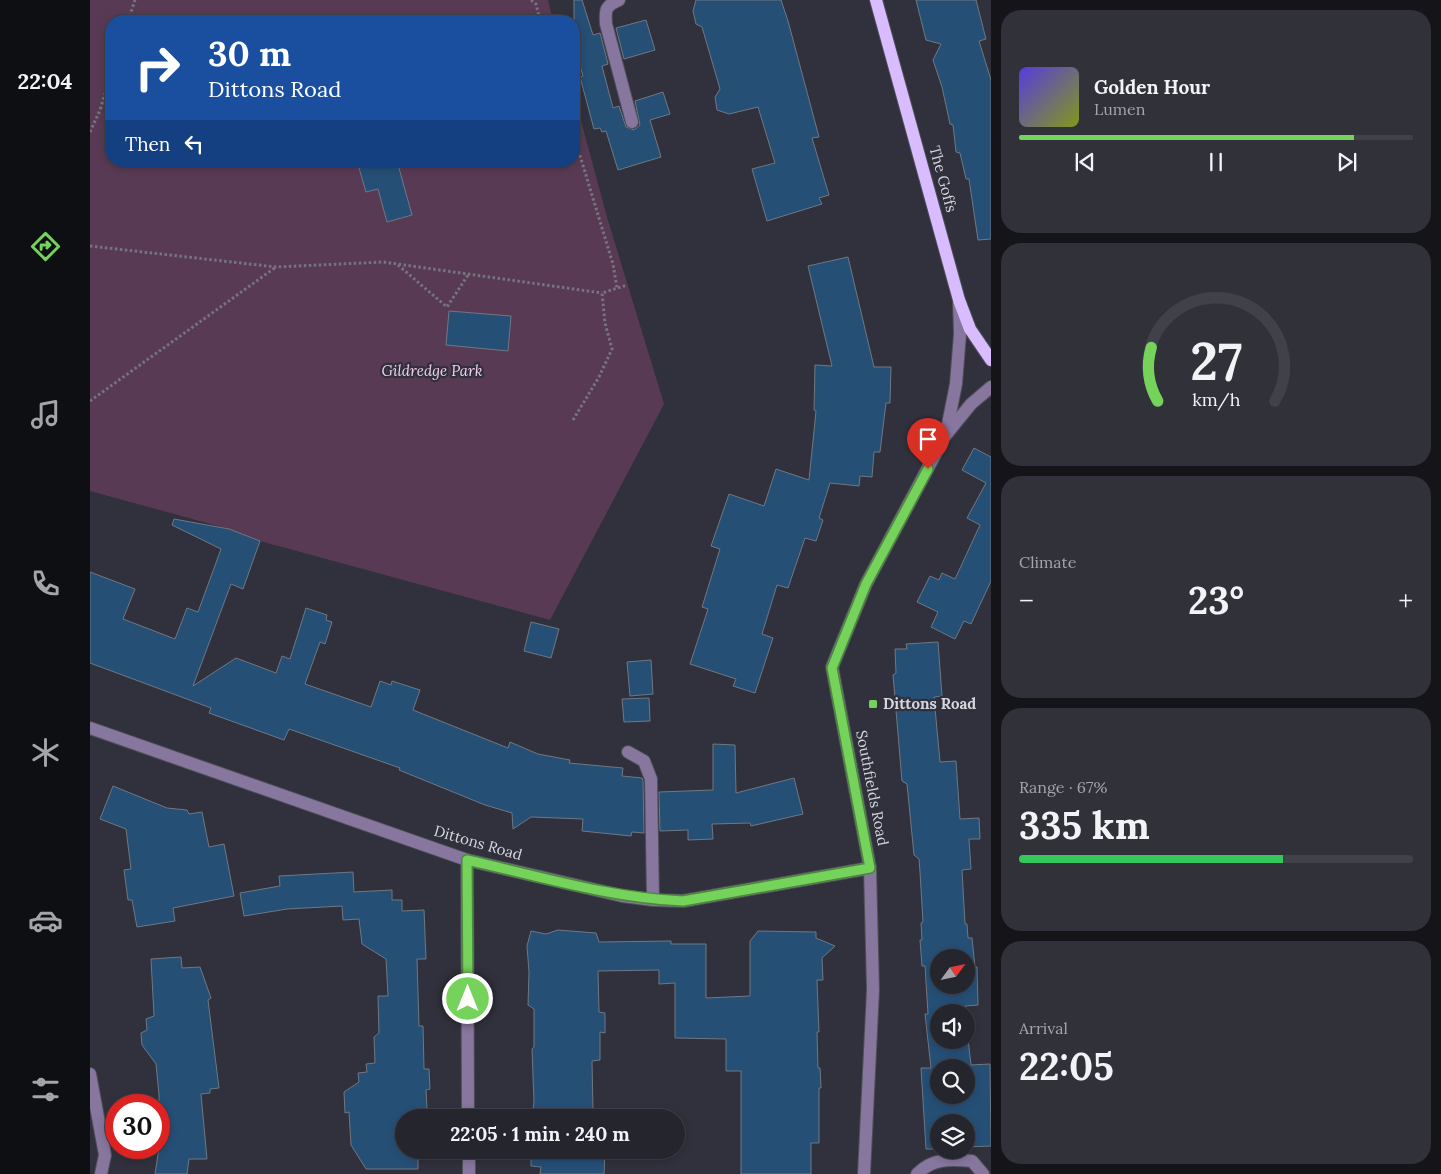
<!DOCTYPE html>
<html lang="en">
<head>
<meta charset="utf-8">
<style>
  :root { --surface:#24252d; --page:#303139; --text:#f1f3f6; --muted:#a3a5aa; --line:#414249; --accent:#75d25b }
  body { margin:0; font-family:Lora,serif; background:var(--page); color:var(--text); height:100vh; display:flex; flex-direction:column; font-size:19px; white-space:nowrap }
  * { box-sizing:border-box; margin:0 }
  p { font-size:16px; color:var(--muted) }
  .icon { flex:none; width:28px; height:28px; fill:none; stroke:currentColor; stroke-width:2; stroke-linecap:round; stroke-linejoin:round }
  .map { position:relative; flex:1; overflow:hidden }
  .details { display:flex; flex-direction:column; gap:10px; padding:10px; background:#141419; width:450px }
  .details>* { flex:none }
  .guide { position:absolute; left:15px; top:15px; width:475px; height:152px; border-radius:20px; box-shadow:0 2px 8px #0003,0 0 0 1px var(--line); background:#1a4fa0; color:#fff; overflow:hidden }
  .needle { width:32px; rotate:57deg }
  .tools { position:absolute; left:840px; top:949px; display:grid; gap:10px }
  .tools a { display:grid; place-items:center; width:45px; height:45px; border-radius:50%; background:var(--surface); box-shadow:0 2px 8px #0003,0 0 0 1px var(--line); font-size:25px }
  .speed { position:absolute; left:15px; top:1094px; display:flex; gap:10px; font-size:25px; font-weight:700; text-align:center }
  .speed>* { display:grid; place-content:center; width:65px; height:65px; border-radius:50%; background:var(--surface); box-shadow:0 2px 8px #0003,0 0 0 1px var(--line); line-height:1 }
  .speed .limit { border:8px solid #d22; background:#fff; color:#111 }
  .pin { position:absolute; display:grid; place-items:center; width:42px; height:42px; color:#fff; margin:-51px -21px; border-radius:50% 50% 50% 0; rotate:-45deg; box-shadow:0 0 5px #0007 }
  .pin .icon { rotate:45deg }
  .me { position:absolute; width:55px; margin:-28px; rotate:0deg; stroke-linejoin:round; filter:drop-shadow(0 0 4px #0008) }
  .turn { display:flex; align-items:center; gap:18px; height:105px; padding:0 20px; font-size:22px }
  .turn .icon { width:65px; height:65px; stroke-width:2.5 }
  .turn b { display:block; font-size:35px; line-height:42px }
  .then { display:flex; align-items:center; height:48px; padding:0 20px; background:#0003; gap:10px; font-size:19px }
  .big { font-size:38px; font-weight:700; line-height:1.1 }
  .details .card { flex:1; display:flex; flex-direction:column; justify-content:center; gap:8px; min-width:0; padding:0 18px; border-radius:20px; background:var(--page) }
  .details .dial { align-items:center; gap:0 }
  .dial svg { height:130px; overflow:visible; fill:none; stroke:var(--line); stroke-width:7; stroke-linecap:round; text-anchor:middle }
  .dial text { fill:var(--text); stroke:none }
  .song { display:flex; align-items:center; gap:15px }
  .cover { width:60px; height:60px; border-radius:8px; background:linear-gradient(135deg,hsl(250 70% 55%),hsl(70 70% 35%)) }
  .played { height:5px; border-radius:2px; background:linear-gradient(90deg,var(--accent) 85%,var(--line) 85%) }
  .keys { display:flex; justify-content:space-around; direction:ltr }
  .heat { display:flex; justify-content:space-between; align-items:center; font-size:28px; direction:ltr }
  .charge { height:8px; border-radius:4px; background:linear-gradient(90deg,#34c759 67%,var(--line) 0) }
  .trip { position:absolute; left:305px; top:1109px; width:290px; height:50px; border-radius:25px; background:var(--surface); box-shadow:0 2px 8px #0003,0 0 0 1px var(--line); font-weight:700; line-height:50px; text-align:center }
  main { display:flex; flex:1; min-height:0 }
  .tabs { display:flex; flex-direction:column; width:90px; justify-content:space-around; align-items:center; background:#0e0f12; color:var(--muted) }
  .tabs .icon { width:35px; height:35px }
  .tabs .on { color:var(--accent) }
  .tabs b { font-size:22px; color:var(--text) }
  .map>svg:first-child { display:block }
  .green { fill:#593a54 }
  .building { fill:#264f76; stroke:#6f7882; fill-rule:evenodd }
  .lines { fill:none; stroke-linecap:round; stroke-linejoin:round }
  .minor-casing { stroke:#4e4f59; stroke-width:14 }
  .major-casing { stroke:#4e4f59; stroke-width:14 }
  .path { stroke:#74757e; stroke-width:3; stroke-dasharray:2.5 2.5; stroke-linecap:butt }
  .minor { stroke:#87769e; stroke-width:12 }
  .major { stroke:#d9bcff; stroke-width:12 }
  .route-casing { stroke:#4c883b; stroke-width:12 }
  .route { stroke:#75d25b; stroke-width:9 }
  .poi-dot { fill:#75d25b; stroke:#30313c; stroke-width:2 }
  .labels { text-anchor:middle; stroke-width:4.5; stroke-linejoin:round; paint-order:stroke }
  .street-label { font-size:15px; fill:#d6d7de; stroke:#30313c }
  .park-label { font-size:15px; font-style:italic; fill:#f7cdf0; stroke:#30313c }
  .poi-label { font-size:15px; font-weight:bold; fill:#d6d7de; stroke:#30313c; text-anchor:start }
</style>
</head>
<body>
<main>
<nav class="tabs">
<b>22:04</b>
<svg class="icon on" aria-label="directions" viewBox="0 0 24 24"><path d="M12 3l9 9-9 9-9-9zM9 14v-3h6M13 9l2 2-2 2"/></svg>
<svg class="icon" aria-label="music" viewBox="0 0 24 24"><path d="M9 18V5l10-2v13"/><circle cx="6" cy="18" r="3"/><circle cx="16" cy="16" r="3"/></svg>
<svg class="icon" aria-label="phone" viewBox="0 0 24 24"><path d="M5 4h4l2 5-3 2q2 4 5 5l2-3 5 2v4C11 20 4 13 5 4z"/></svg>
<svg class="icon" aria-label="climate" viewBox="0 0 24 24"><path d="M12 3v18M4 7l16 10M4 17L20 7"/></svg>
<svg class="icon" aria-label="car" viewBox="0 0 24 24"><path d="M5 17H2v-5l4-1 3-4h7l3 4 3 1v5h-3M9 17h6M6 11h13"/><circle cx="7" cy="17" r="2"/><circle cx="17" cy="17" r="2"/></svg>
<svg class="icon" aria-label="filters" viewBox="0 0 24 24"><path d="M4 7h16M4 17h16"/><circle cx="9" cy="7" r="2"/><circle cx="15" cy="17" r="2"/></svg>
</nav>
<div class="map">
<svg width="901" height="1174" viewBox="0 0 901 1174">
  <rect width="100%" height="100%" fill="#30313c"/>
  <path class="green" d="M 0,0 L 458,0 L 463,21 L 21,21 L 21,161 L 484,161 L 484,95 L 517,217 L 574,404 L 460,620 L 170,541 L 139,529 L 0,491 Z"/>
  <g class="building">
    <path d="M 484,0 L 492,0 L 503,35 L 510,33 L 518,64 L 512,66 L 523,108 L 529,106 L 536,127 L 544,130 L 550,125 L 545,101 L 573,92 L 580,114 L 560,120 L 571,157 L 528,170 L 516,131 L 512,132 L 510,128 L 504,129 L 490,77 L 493,76 L 484,46 Z"/>
    <path d="M 606,0 L 691,0 L 698,21 L 729,137 L 722,138 L 739,195 L 729,198 L 732,204 L 677,221 L 662,169 L 685,163 L 668,107 L 639,114 L 627,110 L 625,97 L 630,89 L 612,27 L 606,24 L 603,11 Z"/>
    <path d="M 826,0 L 886,0 L 896,39 L 889,41 L 901,80 L 901,239 L 888,240 L 879,179 L 876,179 L 870,153 L 866,152 L 863,125 L 860,124 L 852,87 L 843,60 L 851,44 L 836,40 Z"/>
    <path d="M 556,20 L 565,50 L 534,59 L 526,28 Z"/>
    <path d="M 267,161 L 307,161 L 322,215 L 297,222 L 288,189 L 276,192 Z"/>
    <path d="M 758,257 L 784,367 L 801,367 L 800,403 L 796,403 L 790,452 L 784,452 L 782,477 L 770,476 L 769,486 L 740,483 L 729,518 L 733,520 L 726,541 L 715,538 L 698,588 L 687,585 L 672,634 L 683,638 L 665,693 L 643,686 L 646,679 L 600,664 L 618,609 L 612,607 L 630,549 L 621,546 L 639,494 L 674,506 L 686,469 L 719,480 L 726,411 L 724,410 L 725,365 L 742,366 L 718,266 Z"/>
    <path d="M 359,311 L 421,316 L 418,351 L 356,345 Z"/>
    <path d="M 884,448 L 901,457 L 901,581 L 881,624 L 874,621 L 865,639 L 841,627 L 848,612 L 827,602 L 840,576 L 849,580 L 852,573 L 865,579 L 890,525 L 877,518 L 896,483 L 872,470 Z"/>
    <path d="M 84,519 L 139,529 L 170,541 L 153,589 L 141,584 L 103,686 L 146,658 L 186,673 L 192,656 L 200,659 L 216,608 L 237,615 L 236,620 L 242,622 L 235,644 L 230,642 L 215,684 L 281,707 L 290,681 L 301,685 L 302,681 L 330,690 L 323,710 L 418,748 L 420,742 L 448,754 L 480,760 L 479,763 L 533,768 L 532,776 L 552,778 L 553,781 L 554,833 L 542,832 L 541,836 L 492,831 L 493,819 L 441,817 L 423,829 L 422,813 L 395,805 L 309,770 L 310,768 L 199,729 L 194,740 L 119,713 L 121,708 L 0,663 L 0,572 L 45,589 L 33,619 L 85,639 L 97,608 L 108,612 L 131,549 L 82,525 Z"/>
    <path d="M 441,622 L 469,629 L 461,658 L 434,651 Z"/>
    <path d="M 848,642 L 852,696 L 844,697 L 850,762 L 866,761 L 870,819 L 889,818 L 890,839 L 879,839 L 881,869 L 872,870 L 875,924 L 877,924 L 878,938 L 882,938 L 885,967 L 887,967 L 888,1005 L 875,1006 L 875,1012 L 849,1012 L 849,1040 L 876,1040 L 876,1022 L 881,1065 L 900,1064 L 901,1146 L 876,1147 L 876,1122 L 849,1122 L 849,1149 L 836,1149 L 831,1068 L 841,1068 L 835,1014 L 838,1014 L 835,966 L 832,966 L 830,940 L 832,940 L 831,923 L 833,922 L 830,872 L 829,859 L 824,855 L 817,784 L 812,781 L 803,675 L 806,673 L 805,649 L 817,649 L 816,644 ZM 849,958 L 876,958 L 876,985 L 849,985 ZM 849,1068 L 876,1068 L 876,1095 L 849,1095 Z"/>
    <path d="M 561,660 L 563,694 L 540,696 L 537,662 Z"/>
    <path d="M 559,698 L 560,721 L 534,722 L 532,699 Z"/>
    <path d="M 623,744 L 645,745 L 646,793 L 704,778 L 713,814 L 661,826 L 660,823 L 622,824 L 623,839 L 598,840 L 598,830 L 570,831 L 569,792 L 623,790 Z"/>
    <path d="M 23,786 L 77,808 L 97,810 L 99,814 L 112,812 L 119,847 L 134,844 L 144,896 L 83,908 L 85,921 L 47,927 L 42,900 L 38,900 L 34,870 L 41,869 L 36,829 L 10,819 Z"/>
    <path d="M 263,872 L 264,892 L 302,890 L 302,900 L 312,900 L 312,911 L 334,910 L 336,959 L 327,959 L 329,1026 L 333,1026 L 334,1069 L 339,1069 L 340,1089 L 336,1090 L 337,1109 L 332,1110 L 333,1118 L 314,1118 L 314,1150 L 336,1150 L 337,1158 L 328,1158 L 328,1169 L 276,1169 L 261,1145 L 259,1112 L 255,1113 L 254,1092 L 269,1082 L 268,1073 L 277,1072 L 276,1064 L 285,1063 L 284,1037 L 289,1033 L 288,996 L 298,996 L 296,959 L 272,944 L 269,919 L 253,920 L 252,906 L 197,909 L 154,916 L 150,893 L 190,886 L 189,876 Z"/>
    <path d="M 468,930 L 506,933 L 509,942 L 581,941 L 581,944 L 616,944 L 616,998 L 660,996 L 660,941 L 668,931 L 726,932 L 726,938 L 745,946 L 732,958 L 733,980 L 727,980 L 729,1032 L 727,1032 L 728,1068 L 730,1068 L 731,1088 L 729,1088 L 729,1143 L 721,1143 L 721,1174 L 651,1174 L 651,1071 L 636,1071 L 636,1039 L 585,1038 L 585,983 L 569,984 L 569,970 L 508,971 L 509,1012 L 515,1013 L 515,1033 L 510,1032 L 510,1060 L 502,1061 L 503,1111 L 514,1111 L 514,1118 L 442,1118 L 444,1102 L 442,1049 L 444,1047 L 444,1009 L 438,1005 L 439,972 L 437,946 L 441,931 L 456,934 Z"/>
    <path d="M 91,957 L 92,968 L 110,967 L 121,998 L 118,1000 L 129,1088 L 120,1089 L 120,1093 L 111,1094 L 117,1159 L 99,1159 L 97,1174 L 65,1174 L 69,1148 L 69,1095 L 66,1064 L 52,1045 L 51,1033 L 57,1030 L 56,1019 L 64,1016 L 61,959 Z"/>
    <path d="M 441,1150 L 515,1150 L 514,1174 L 450,1174 L 451,1167 L 441,1166 Z"/>
  </g>
  <g class="lines">
    <defs>
      <g id="minor">
        <path d="M 529,0 C 515,6 515,10 516,24 L 542,122"/>
        <path d="M 856,434 L 866,384 L 870,334 L 869,303"/>
        <path d="M 0,728 L 377,860 L 532,896 L 563,900 L 593,901 L 780,868"/>
        <path d="M 538,752 L 554,761 L 561,779 L 563,900"/>
        <path d="M 377,860 L 378,1118"/>
        <path d="M 0,1074 L 15,1155 L 11,1174"/>
        <path d="M 379,1150 L 379,1174"/>
        <path d="M 774,1174 L 783,990 L 780,868 L 742,667 L 776,584 L 855,436 L 881,404 L 901,387"/>
        <path d="M 827,1174 C 843,1158 860,1159 882,1161 L 893,1174"/>
      </g>
      <path id="major" d="M 786,0 L 869,300 L 880,329 L 901,360"/>
    </defs>
    <use href="#minor" class="minor-casing"/>
    <use href="#major" class="major-casing"/>
    <g class="path">
      <path d="M 441,0 L 446,4 L 450,21"/>
      <path d="M 38,21 L 45,0"/>
      <path d="M 0,132 L 10,110 L 21,74"/>
      <path d="M 484,136 L 523,264 L 527,288"/>
      <path d="M 0,246 L 186,267 L 293,262 L 512,293"/>
      <path d="M 308,265 L 357,307 L 378,275"/>
      <path d="M 0,401 L 186,267"/>
      <path d="M 483,420 L 509,377 L 522,349 L 515,323 L 512,293 L 537,285"/>
    </g>
    <use href="#minor" class="minor"/>
    <use href="#major" class="major"/>
  </g>
  <g class="lines">
    <defs>
      <path id="route" d="M 378,999 L 377,860 C 449,876 520,898 593,901 L 780,868 L 742,668 L 776,584 L 838,469"/>
    </defs>
    <use href="#route" class="route-casing"/>
    <use href="#route" class="route"/>
  </g>
  <rect class="poi-dot" x="778" y="699" width="10" height="10" rx="2.5"/>
  <g class="labels">
    <g class="street-label">
      <text transform="translate(853 179) rotate(75)" y="5">The Goffs</text>
      <text transform="translate(782 788) rotate(79)" y="5">Southfields Road</text>
      <text transform="translate(388 843) rotate(16)" y="5">Dittons Road</text>
    </g>
    <g class="park-label">
      <text x="342" y="376">Gildredge Park</text>
    </g>
    <g class="poi-label">
      <text x="793" y="709">Dittons Road</text>
    </g>
  </g>
</svg>
<div class="tools">
<a><svg class="needle" viewBox="-14 -14 28 28"><path d="M0-13l5 13h-10z" fill="#e53935"/><path d="M0 13l5-13h-10z" fill="#a3a5aa"/></svg></a>
<a><svg class="icon" aria-label="sound" viewBox="0 0 24 24"><path d="M4 9h4l5-4v14l-5-4H4zM17 9q2 3 0 6"/></svg></a>
<a><svg class="icon" aria-label="search" viewBox="0 0 24 24"><circle cx="10" cy="10" r="6"/><path d="M15 15l6 6"/></svg></a>
<a><svg class="icon" aria-label="layers" viewBox="0 0 24 24"><path d="M12 4l9 5-9 5-9-5zM3 14l9 5 9-5"/></svg></a>
</div>
<div class="speed"><div class="limit">30</div></div>
<div class="pin" style="left:838px;top:469px;background:#d93025"><svg class="icon" aria-label="arrive" viewBox="0 0 24 24"><path d="M6 21V4h12l-3 4 3 4H6"/></svg></div>
<svg class="me" style="left:378px;top:999px" viewBox="-20 -20 40 40"><circle r="17" fill="#75d25b" stroke="#fff" stroke-width="3"/><path d="M0-11L8 9 0 5-8 9z" fill="#fff"/></svg>
<div class="trip">22:05 · 1 min · 240 m</div>
<div class="guide">
<div class="turn"><svg class="icon" aria-label="right" viewBox="0 0 24 24"><path d="M7 20v-9h11M14 6l5 5-5 5"/></svg><div><b>30 m</b>Dittons Road</div></div>
<div class="then">Then<svg class="icon" aria-label="left" viewBox="0 0 24 24"><path d="M17 20v-9H6M10 6l-5 5 5 5"/></svg></div>
</div>
</div>
<section class="details">
<div class="card">
<div class="song"><i class="cover"></i><div><b>Golden Hour</b><p>Lumen</p></div></div>
<div class="played"></div>
<div class="keys"><svg class="icon" aria-label="previous" viewBox="0 0 24 24"><path d="M18 5L8 12l10 7zM5 5v14"/></svg><svg class="icon" aria-label="pause" viewBox="0 0 24 24"><path d="M8 5v14M16 5v14"/></svg><svg class="icon" aria-label="next" viewBox="0 0 24 24"><path d="M6 5l10 7-10 7zM19 5v14"/></svg></div>
</div>
<div class="card dial"><svg viewBox="0 0 100 80">
<path d="M14 69A42 42 0 1 1 86 69"/>
<path d="M14 69A42 42 0 0 1 10 36" stroke="#75d25b"/>
<text x="50" y="56" font-size="32" font-weight="700">27</text>
<text x="50" y="72" font-size="11">km/h</text>
</svg></div>
<div class="card"><p>Climate</p>
<div class="heat"><a>−</a><b class="big">23°</b><a>+</a></div>
</div>
<div class="card"><p>Range · 67%</p><b class="big">335 km</b><div class="charge"></div></div>
<div class="card"><p>Arrival</p><b class="big">22:05</b></div>
</section>
</main>
</body>
</html>
